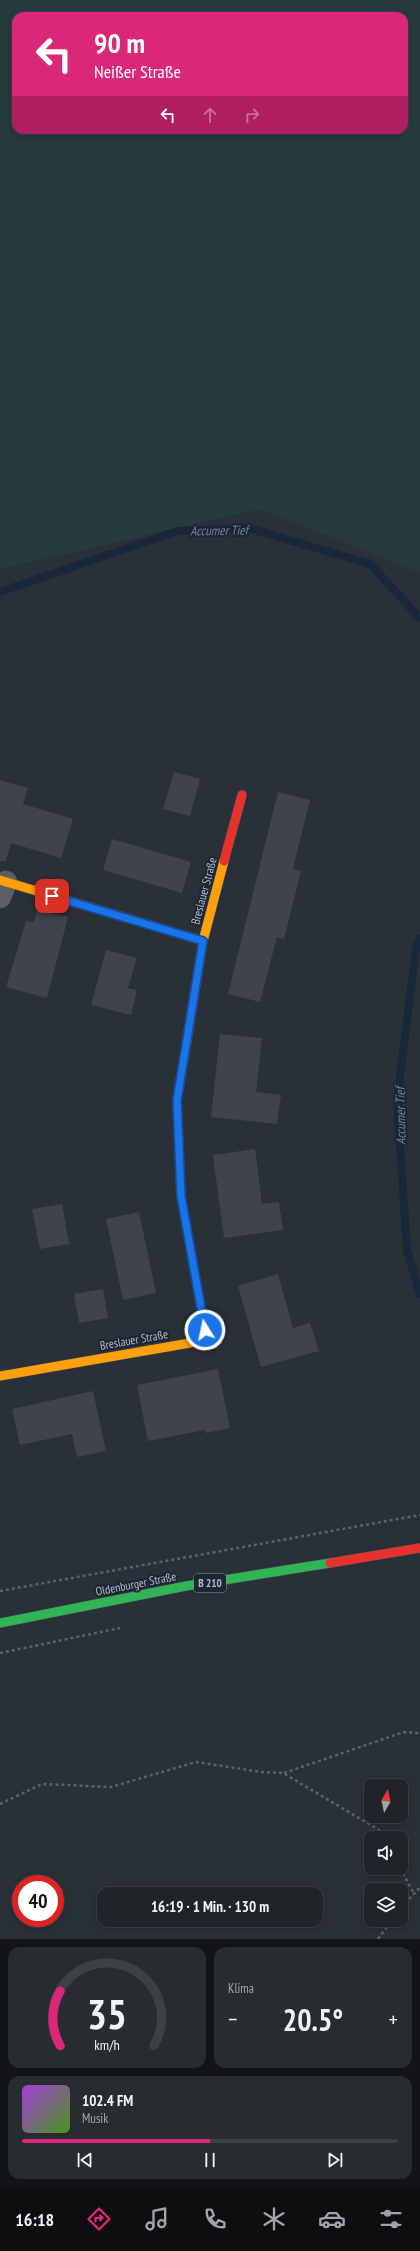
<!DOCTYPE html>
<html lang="de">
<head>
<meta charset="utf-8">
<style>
  :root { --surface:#202429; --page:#282c31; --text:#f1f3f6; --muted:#a2a4a8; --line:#3d4146; --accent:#db2777 }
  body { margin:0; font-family:"PT Sans Narrow",sans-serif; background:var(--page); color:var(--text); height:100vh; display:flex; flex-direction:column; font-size:15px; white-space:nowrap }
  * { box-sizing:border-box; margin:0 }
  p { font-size:13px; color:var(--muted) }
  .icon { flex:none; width:22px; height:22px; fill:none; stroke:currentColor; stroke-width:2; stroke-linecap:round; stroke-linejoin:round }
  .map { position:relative; height:1939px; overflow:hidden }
  .details { display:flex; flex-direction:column; gap:8px; padding:8px; background:#121417; flex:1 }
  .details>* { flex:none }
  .top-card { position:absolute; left:12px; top:12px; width:396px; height:122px; border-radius:12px; box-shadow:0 2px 10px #0003,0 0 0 1px var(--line); background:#db2777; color:#fff; overflow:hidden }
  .needle { width:26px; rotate:9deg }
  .fabs { position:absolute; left:364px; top:1779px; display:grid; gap:8px }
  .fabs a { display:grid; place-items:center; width:44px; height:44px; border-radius:8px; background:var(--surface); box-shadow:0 2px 10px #0003,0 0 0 1px var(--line); font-size:20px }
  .speed { position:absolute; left:12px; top:1875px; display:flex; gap:8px; font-size:20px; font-weight:700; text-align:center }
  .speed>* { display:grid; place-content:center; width:52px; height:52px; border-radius:50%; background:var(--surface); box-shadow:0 2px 10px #0003,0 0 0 1px var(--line); line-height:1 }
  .speed .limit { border:6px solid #d22; background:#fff; color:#111 }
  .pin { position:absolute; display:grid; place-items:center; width:34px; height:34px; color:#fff; margin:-17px; border-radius:8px; box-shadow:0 2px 6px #0006 }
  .me { position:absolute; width:44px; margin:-22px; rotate:350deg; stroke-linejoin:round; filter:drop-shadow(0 0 3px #0008) }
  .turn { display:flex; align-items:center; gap:14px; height:84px; padding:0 16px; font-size:18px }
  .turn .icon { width:52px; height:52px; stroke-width:2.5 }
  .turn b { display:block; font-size:28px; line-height:34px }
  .lanes { display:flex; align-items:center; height:38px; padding:0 16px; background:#0003; justify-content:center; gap:20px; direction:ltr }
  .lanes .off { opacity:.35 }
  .big { font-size:30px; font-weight:600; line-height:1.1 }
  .details .card { flex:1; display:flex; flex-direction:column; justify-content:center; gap:6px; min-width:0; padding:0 14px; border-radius:12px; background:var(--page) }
  .details .dial { align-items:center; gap:0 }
  .dial svg { height:104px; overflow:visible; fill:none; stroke:var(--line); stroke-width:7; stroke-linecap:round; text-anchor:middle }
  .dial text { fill:var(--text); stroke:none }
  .song { display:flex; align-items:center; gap:12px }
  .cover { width:48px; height:48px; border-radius:6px; background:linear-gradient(135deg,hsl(280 70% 55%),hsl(100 70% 35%)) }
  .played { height:4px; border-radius:2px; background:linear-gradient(90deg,var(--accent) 50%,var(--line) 50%) }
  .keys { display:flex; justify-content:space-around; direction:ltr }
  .heat { display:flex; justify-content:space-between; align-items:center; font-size:22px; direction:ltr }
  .details .tiles { flex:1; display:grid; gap:8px; grid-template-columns:1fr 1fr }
  .card:last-child { grid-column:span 2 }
  .trip { position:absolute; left:97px; top:1887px; width:226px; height:40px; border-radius:12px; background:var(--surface); box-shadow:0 2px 10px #0003,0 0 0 1px var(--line); font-weight:600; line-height:40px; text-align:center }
  .menu { display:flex; height:64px; justify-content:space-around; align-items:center; background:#0d0e10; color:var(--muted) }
  .menu .icon { width:28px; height:28px }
  .menu .on { color:var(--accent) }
  .menu b { font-size:18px; color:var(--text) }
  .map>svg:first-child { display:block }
  .green { fill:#273a3d; fill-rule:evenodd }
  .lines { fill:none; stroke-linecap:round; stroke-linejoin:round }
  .stream { stroke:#19273b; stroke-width:8 }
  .building { fill:#3f444b }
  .street-casing { stroke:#474c54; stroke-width:23 }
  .fast-casing { stroke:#474c54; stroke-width:10 }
  .slow-casing { stroke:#474c54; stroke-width:10 }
  .jam-casing { stroke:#474c54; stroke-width:10 }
  .path { stroke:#5b6268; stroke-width:2.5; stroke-dasharray:3 3; stroke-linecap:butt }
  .street { stroke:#5a5e65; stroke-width:22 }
  .fast { stroke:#30b455; stroke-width:9 }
  .slow { stroke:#ff9f0a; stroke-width:9 }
  .jam { stroke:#e5322d; stroke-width:9 }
  .route-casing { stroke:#114b97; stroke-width:10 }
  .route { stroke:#1a73e8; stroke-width:7 }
  .labels { text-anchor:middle; stroke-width:4; stroke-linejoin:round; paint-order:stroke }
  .shield { fill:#1d2632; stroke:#868f9c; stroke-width:1 }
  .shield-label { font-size:11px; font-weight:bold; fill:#b3bcc9 }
  .street-label { font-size:12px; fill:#b3bcc9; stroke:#1d2632 }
  .water-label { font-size:13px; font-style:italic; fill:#6c86a8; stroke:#1d2632 }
</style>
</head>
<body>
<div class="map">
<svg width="420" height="1939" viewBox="0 0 420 1939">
  <rect width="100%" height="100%" fill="#2a3037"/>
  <path class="green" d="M 0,0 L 420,0 L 420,573 L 262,509 L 0,569 ZM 16,16 L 404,16 L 404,130 L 16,130 Z"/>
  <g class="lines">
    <g class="stream">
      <path d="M 0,592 L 177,531 L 248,528 L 370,564 L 420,618"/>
      <path d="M 420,939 L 416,949 L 397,1101 L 407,1250 L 420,1294"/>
    </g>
  </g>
  <g class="building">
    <path d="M 174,772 L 200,779 L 190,816 L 163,809 Z"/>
    <path d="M 0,780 L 28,788 L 23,804 L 73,819 L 61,858 L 11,843 L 6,861 L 0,861 Z"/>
    <path d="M 278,792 L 310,800 L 293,869 L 301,871 L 284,939 L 277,937 L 260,1002 L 228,994 Z"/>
    <path d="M 112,839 L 191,862 L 182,893 L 103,870 Z"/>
    <path d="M 37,910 L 68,917 L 47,998 L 6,987 L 26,921 L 34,922 Z"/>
    <path d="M 106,950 L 137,958 L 128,988 L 137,990 L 131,1015 L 91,1005 Z"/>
    <path d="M 220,1034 L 262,1038 L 256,1092 L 281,1095 L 277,1124 L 211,1117 Z"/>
    <path d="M 255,1149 L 262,1204 L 279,1202 L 283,1230 L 224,1238 L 213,1155 Z"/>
    <path d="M 62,1204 L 69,1244 L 40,1249 L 32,1209 Z"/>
    <path d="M 139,1212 L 156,1293 L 123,1300 L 106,1219 Z"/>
    <path d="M 278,1274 L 293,1328 L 310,1323 L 319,1351 L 261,1367 L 238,1286 Z"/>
    <path d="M 103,1289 L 108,1318 L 79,1323 L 74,1294 Z"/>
    <path d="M 218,1369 L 230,1428 L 206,1433 L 205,1430 L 148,1441 L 137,1385 Z"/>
    <path d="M 93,1391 L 106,1451 L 77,1457 L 72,1434 L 20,1445 L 12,1409 Z"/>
  </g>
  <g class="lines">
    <defs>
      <path id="street" d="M 0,897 L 6,882"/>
      <g id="fast">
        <path d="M 186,1046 L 177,1100 L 181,1196 L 204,1325"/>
        <path d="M 0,1623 L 186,1586 L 330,1563"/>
      </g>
      <g id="slow">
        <path d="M 0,880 L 203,941"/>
        <path d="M 186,1046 L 203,941 L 224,861"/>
        <path d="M 0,1376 L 190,1343 L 205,1330 L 204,1325"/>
      </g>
      <g id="jam">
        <path d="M 224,861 L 242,795"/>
        <path d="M 330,1563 L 420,1548"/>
      </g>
    </defs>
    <use href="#street" class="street-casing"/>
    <use href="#fast" class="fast-casing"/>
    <use href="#slow" class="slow-casing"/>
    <use href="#jam" class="jam-casing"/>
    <g class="path">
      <path d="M 0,1591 L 420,1515"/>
      <path d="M 0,1653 L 120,1628"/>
      <path d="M 284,1773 L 404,1732 L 420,1733"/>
      <path d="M 0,1804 L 42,1784 L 111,1787 L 196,1762 L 261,1772 L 283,1773 L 379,1830 L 383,1838"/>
      <path d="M 400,1868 L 413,1892"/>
      <path d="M 401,1908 L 420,1887"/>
      <path d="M 378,1939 L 392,1920"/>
    </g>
    <use href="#street" class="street"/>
    <use href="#fast" class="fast"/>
    <use href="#slow" class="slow"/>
    <use href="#jam" class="jam"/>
  </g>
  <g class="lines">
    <defs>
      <path id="route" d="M 52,896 L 203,941 L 177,1100 L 181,1196 L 205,1330"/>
    </defs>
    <use href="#route" class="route-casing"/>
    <use href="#route" class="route"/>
  </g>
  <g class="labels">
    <rect class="shield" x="194" y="1574" width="32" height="18" rx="3"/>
    <g class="shield-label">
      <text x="210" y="1587">B 210</text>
    </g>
    <g class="street-label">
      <text transform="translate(204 891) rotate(-75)" y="4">Breslauer Straße</text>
      <text transform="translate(134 1340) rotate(-10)" y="4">Breslauer Straße</text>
      <text transform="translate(136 1584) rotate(-11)" y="4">Oldenburger Straße</text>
    </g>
    <g class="water-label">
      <text transform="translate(219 530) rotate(-1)" y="5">Accumer Tief</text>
      <text transform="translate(400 1116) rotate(-91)" y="5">Accumer Tief</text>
    </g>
  </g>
</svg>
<div class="fabs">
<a><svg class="needle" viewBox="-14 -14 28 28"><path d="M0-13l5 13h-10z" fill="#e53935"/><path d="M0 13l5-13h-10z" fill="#a2a4a8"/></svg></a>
<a><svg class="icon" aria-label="sound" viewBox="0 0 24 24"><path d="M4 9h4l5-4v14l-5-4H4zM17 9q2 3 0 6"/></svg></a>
<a><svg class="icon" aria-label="layers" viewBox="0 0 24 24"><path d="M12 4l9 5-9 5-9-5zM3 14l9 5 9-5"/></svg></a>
</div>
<div class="speed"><div class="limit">40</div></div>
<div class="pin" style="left:52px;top:896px;background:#d93025"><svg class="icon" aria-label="arrive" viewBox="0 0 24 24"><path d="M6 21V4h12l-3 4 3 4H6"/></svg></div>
<svg class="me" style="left:205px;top:1330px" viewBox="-20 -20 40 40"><circle r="17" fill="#1a73e8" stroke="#fff" stroke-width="3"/><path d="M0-11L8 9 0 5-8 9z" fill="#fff"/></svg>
<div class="trip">16:19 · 1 Min. · 130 m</div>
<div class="top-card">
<div class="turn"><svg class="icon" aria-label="left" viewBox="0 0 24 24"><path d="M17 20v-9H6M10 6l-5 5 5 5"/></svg><div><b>90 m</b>Neißer Straße</div></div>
<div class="lanes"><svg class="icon" aria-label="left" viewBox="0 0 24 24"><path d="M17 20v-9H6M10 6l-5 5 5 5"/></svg><svg class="icon off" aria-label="ahead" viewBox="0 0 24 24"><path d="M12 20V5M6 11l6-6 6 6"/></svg><svg class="icon off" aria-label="right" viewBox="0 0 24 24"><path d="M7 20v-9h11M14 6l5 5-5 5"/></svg></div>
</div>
</div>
<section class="details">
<div class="tiles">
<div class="card dial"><svg viewBox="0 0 100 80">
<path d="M14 69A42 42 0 1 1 86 69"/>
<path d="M14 69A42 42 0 0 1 14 27" stroke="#db2777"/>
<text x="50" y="56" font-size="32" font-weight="700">35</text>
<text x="50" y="72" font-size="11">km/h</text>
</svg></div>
<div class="card"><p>Klima</p>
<div class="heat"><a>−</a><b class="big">20.5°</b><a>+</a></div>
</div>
<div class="card">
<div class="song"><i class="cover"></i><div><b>102.4 FM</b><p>Musik</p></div></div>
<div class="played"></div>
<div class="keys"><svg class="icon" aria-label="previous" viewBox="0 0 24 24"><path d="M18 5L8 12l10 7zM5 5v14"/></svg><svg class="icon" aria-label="pause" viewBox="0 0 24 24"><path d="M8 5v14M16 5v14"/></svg><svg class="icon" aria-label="next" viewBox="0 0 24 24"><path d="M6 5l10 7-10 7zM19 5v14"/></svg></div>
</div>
</div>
</section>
<nav class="menu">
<b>16:18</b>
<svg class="icon on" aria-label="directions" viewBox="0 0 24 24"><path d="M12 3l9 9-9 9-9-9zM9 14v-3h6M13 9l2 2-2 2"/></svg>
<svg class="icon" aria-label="music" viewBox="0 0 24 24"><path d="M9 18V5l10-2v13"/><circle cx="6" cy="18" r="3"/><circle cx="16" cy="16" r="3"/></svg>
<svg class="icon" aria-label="phone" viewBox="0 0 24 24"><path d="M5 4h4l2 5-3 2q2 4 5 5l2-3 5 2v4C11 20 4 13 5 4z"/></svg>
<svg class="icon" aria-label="climate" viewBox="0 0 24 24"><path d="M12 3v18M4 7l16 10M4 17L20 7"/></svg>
<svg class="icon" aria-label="car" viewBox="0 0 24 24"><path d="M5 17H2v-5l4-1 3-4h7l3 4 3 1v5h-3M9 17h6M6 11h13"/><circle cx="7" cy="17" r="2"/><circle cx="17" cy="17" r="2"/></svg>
<svg class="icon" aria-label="filters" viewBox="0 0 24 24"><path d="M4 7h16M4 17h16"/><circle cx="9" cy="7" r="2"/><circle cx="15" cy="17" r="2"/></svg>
</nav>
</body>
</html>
